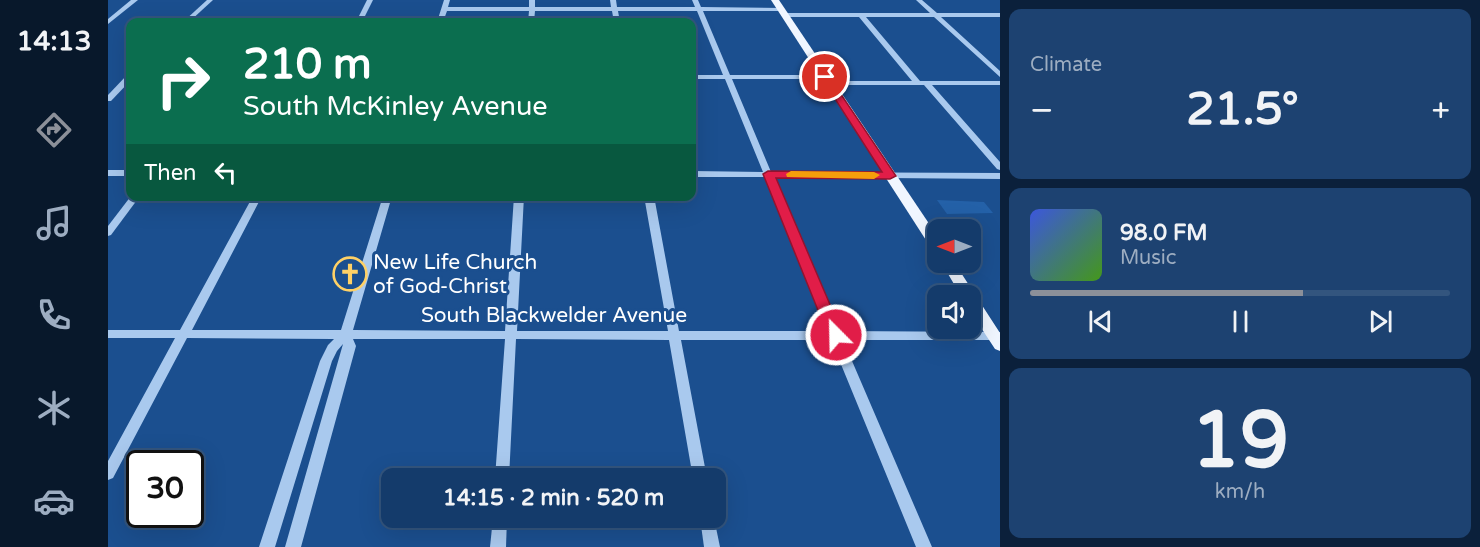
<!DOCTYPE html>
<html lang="en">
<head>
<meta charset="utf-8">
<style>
  :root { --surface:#143b6b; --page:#1d4271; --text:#f1f3f6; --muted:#9dadc1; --line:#33557e; --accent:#8c9099 }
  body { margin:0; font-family:"Varela Round",sans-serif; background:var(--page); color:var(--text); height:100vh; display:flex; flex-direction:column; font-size:22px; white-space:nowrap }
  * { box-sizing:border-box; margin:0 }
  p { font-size:20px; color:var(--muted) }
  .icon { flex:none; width:33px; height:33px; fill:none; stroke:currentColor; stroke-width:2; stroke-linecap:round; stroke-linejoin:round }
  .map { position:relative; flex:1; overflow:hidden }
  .panel { display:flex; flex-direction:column; gap:9px; padding:9px; background:#0b203b; width:480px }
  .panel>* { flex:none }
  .banner { position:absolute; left:18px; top:18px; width:570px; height:183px; border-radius:12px; box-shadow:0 6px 24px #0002,0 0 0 2px var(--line); background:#0b6e4f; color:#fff; overflow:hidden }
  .needle { width:39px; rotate:270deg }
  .controls { position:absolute; left:819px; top:219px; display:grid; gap:12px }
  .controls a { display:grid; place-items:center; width:54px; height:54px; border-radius:12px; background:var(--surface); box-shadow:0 6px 24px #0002,0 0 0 2px var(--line); font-size:30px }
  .speed { position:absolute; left:18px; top:450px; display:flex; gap:12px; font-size:30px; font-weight:700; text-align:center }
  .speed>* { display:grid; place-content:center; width:78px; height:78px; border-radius:50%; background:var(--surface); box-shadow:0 6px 24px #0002,0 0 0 2px var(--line); line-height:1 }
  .speed .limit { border:3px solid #111; border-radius:9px; background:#fff; color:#111 }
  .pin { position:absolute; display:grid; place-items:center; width:51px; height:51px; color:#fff; margin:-26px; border:3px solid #fff; border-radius:50%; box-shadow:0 2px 6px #0007 }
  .me { position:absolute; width:66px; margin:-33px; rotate:337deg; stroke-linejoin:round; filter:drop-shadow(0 0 4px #0008) }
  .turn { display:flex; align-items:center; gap:21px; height:126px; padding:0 18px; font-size:27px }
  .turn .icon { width:78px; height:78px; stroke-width:2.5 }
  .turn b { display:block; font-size:42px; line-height:51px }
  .then { display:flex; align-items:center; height:57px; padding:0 18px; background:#0003; gap:12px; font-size:22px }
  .big { font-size:45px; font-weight:700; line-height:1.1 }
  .panel .widget { flex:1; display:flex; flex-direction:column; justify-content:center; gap:9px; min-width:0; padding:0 21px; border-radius:12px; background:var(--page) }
  .panel .dial { align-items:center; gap:0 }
  .dial b { font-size:78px; line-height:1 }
  .song { display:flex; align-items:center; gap:18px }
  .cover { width:72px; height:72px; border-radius:9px; background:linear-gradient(135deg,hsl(230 70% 55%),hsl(100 70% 35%)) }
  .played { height:6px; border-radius:3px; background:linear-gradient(90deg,var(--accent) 65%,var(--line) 65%) }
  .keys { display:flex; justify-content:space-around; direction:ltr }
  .heat { display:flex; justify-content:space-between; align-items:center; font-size:33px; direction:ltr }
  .trip { position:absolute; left:273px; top:468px; width:345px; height:60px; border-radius:12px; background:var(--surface); box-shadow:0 6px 24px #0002,0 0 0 2px var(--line); font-weight:700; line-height:60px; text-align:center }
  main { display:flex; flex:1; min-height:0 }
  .menu { display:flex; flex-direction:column; width:108px; justify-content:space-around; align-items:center; background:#08182b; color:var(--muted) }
  .menu .icon { width:42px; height:42px }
  .menu .selected { color:var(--accent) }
  .menu b { font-size:27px; color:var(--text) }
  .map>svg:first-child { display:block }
  .green { fill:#2461a8 }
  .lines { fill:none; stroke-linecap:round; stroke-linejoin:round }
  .minor { fill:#a9c9ee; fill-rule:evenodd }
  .major { fill:#f0f6ff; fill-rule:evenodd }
  .route { fill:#e11d48; stroke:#92132f; stroke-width:1.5 }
  .slow { fill:#f59e0b }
  .labels { text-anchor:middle; stroke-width:6; stroke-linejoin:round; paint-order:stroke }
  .poi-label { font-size:21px; fill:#fff; stroke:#1b4f8f; text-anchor:start }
  .street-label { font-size:21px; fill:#fff; stroke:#1b4f8f }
</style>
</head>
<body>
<main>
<nav class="menu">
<b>14:13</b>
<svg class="icon selected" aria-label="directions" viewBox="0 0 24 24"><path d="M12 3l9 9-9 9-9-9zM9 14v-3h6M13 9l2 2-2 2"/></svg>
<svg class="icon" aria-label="music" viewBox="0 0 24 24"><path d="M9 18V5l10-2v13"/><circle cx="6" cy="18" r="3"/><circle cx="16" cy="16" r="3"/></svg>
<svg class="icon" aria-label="phone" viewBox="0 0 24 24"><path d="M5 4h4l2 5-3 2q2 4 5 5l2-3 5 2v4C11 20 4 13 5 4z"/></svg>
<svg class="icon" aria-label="climate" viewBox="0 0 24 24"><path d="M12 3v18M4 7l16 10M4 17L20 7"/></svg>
<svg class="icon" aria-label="car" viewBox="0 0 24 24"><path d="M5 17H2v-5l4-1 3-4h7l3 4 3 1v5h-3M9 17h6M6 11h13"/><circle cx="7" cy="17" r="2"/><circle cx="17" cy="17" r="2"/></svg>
</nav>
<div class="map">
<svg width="892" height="547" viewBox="0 0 892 547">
  <rect width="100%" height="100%" fill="#1b4f8f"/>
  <path class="green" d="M 829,200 L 876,202 L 885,213 L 839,214 Z"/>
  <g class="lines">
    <g class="minor">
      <path d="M 23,0 L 30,0 L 0,24 L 0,19 Z"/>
      <path d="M 99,0 L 105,0 L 81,22 L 75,22 Z"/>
      <path d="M 259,0 L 265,0 L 254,22 L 248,22 Z"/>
      <path d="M 336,0 L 342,0 L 340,7 L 421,7 L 421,0 L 427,0 L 427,7 L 503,7 L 502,0 L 508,0 L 509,7 L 587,7 L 584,0 L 590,0 L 593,7 L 675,8 L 676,9 L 673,11 L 595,11 L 622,75 L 717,75 L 721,77 L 717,79 L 624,79 L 663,172 L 892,173 L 892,179 L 666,177 L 731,331 L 892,332 L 892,340 L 735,340 L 824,547 L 808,547 L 723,340 L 573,340 L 599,478 L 585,478 L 561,340 L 408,339 L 401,478 L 387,478 L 397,339 L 245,339 L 248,346 L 193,547 L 177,547 L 235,344 L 229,351 L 224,361 L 167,547 L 151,547 L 212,361 L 220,345 L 226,339 L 79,338 L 5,478 L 0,480 L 0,461 L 67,338 L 0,338 L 0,330 L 72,330 L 145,196 L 154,196 L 84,330 L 233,330 L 275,196 L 284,196 L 245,330 L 397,331 L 406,196 L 416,196 L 409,331 L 560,331 L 536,196 L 546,196 L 571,331 L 720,331 L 657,177 L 584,177 L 584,171 L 655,172 L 617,79 L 584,79 L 584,75 L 615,75 L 589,11 L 510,11 L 512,22 L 506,22 L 504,11 L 427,11 L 426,22 L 420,22 L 421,11 L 339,11 L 335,22 L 329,22 Z"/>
      <path d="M 808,0 L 814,0 L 829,13 L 892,13 L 892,17 L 833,17 L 892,71 L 892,77 L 826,17 L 758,17 L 812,81 L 892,81 L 892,85 L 824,85 L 892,162 L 892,170 L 889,169 L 816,85 L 718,85 L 718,81 L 804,81 L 751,17 L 677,17 L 674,15 L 677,13 L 822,13 Z"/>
      <path d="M 19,75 L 22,75 L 22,81 L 3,101 L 0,101 L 0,95 Z"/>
      <rect x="0" y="170" width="22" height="6"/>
      <path d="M 23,196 L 32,196 L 3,235 L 0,236 L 0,226 Z"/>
      <path d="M 385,518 L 399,518 L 398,547 L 382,547 Z"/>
      <path d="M 592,518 L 606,518 L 612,547 L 596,547 Z"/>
    </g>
    <g class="major">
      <path d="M 663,0 L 671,0 L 830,237 L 830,252 L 825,251 Z"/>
      <path d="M 833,262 L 846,262 L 892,333 L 892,351 L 887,349 L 862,311 L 862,296 L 853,296 Z"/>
    </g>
  </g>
  <path class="route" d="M 714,75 L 720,75 L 788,176 L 782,179 L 668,178 L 735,335 L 733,339 L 722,339 L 720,335 L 655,174 L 660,171 L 774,172 L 713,77 Z"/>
  <path class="slow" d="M 683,171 L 766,172 L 772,175 L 766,179 L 679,177 L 678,174 Z"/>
  <defs>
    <symbol id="church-ring" viewBox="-11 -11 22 22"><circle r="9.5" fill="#1b4f8f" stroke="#ffd166" stroke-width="1.5"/><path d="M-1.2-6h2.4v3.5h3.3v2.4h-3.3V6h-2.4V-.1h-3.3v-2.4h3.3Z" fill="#ffd166"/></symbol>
  </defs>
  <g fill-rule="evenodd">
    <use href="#church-ring" x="223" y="255" width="38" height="38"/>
  </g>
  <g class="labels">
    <g class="poi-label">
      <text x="265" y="269">New Life Church<tspan x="265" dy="24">of God-Christ</tspan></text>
    </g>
    <g class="street-label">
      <text x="446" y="322">South Blackwelder Avenue</text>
    </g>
  </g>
</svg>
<div class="controls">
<a><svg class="needle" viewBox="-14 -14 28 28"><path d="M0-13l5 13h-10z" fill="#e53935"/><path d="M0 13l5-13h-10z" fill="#9dadc1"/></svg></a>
<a><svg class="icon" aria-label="sound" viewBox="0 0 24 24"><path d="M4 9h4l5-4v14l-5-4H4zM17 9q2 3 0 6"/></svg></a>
</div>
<div class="speed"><div class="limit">30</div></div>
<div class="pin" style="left:717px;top:77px;background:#d93025"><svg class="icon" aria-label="arrive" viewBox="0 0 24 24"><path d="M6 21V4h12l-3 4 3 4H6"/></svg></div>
<svg class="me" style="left:728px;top:335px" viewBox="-20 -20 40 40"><circle r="17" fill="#e11d48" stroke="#fff" stroke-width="3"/><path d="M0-11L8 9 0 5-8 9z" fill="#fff"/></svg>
<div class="trip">14:15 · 2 min · 520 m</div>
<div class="banner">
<div class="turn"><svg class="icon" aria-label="right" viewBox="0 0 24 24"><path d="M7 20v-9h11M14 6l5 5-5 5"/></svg><div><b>210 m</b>South McKinley Avenue</div></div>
<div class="then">Then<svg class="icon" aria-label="left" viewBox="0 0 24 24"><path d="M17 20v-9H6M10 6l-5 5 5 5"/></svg></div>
</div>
</div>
<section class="panel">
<div class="widget"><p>Climate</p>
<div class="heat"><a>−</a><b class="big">21.5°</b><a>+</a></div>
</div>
<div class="widget">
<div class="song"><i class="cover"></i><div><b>98.0 FM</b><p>Music</p></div></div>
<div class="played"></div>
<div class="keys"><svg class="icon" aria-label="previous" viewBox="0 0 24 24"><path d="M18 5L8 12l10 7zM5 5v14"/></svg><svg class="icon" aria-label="pause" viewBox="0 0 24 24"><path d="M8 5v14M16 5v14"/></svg><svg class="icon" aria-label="next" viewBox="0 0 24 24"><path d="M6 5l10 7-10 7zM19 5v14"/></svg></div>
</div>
<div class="widget dial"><b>19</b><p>km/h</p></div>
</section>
</main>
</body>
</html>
